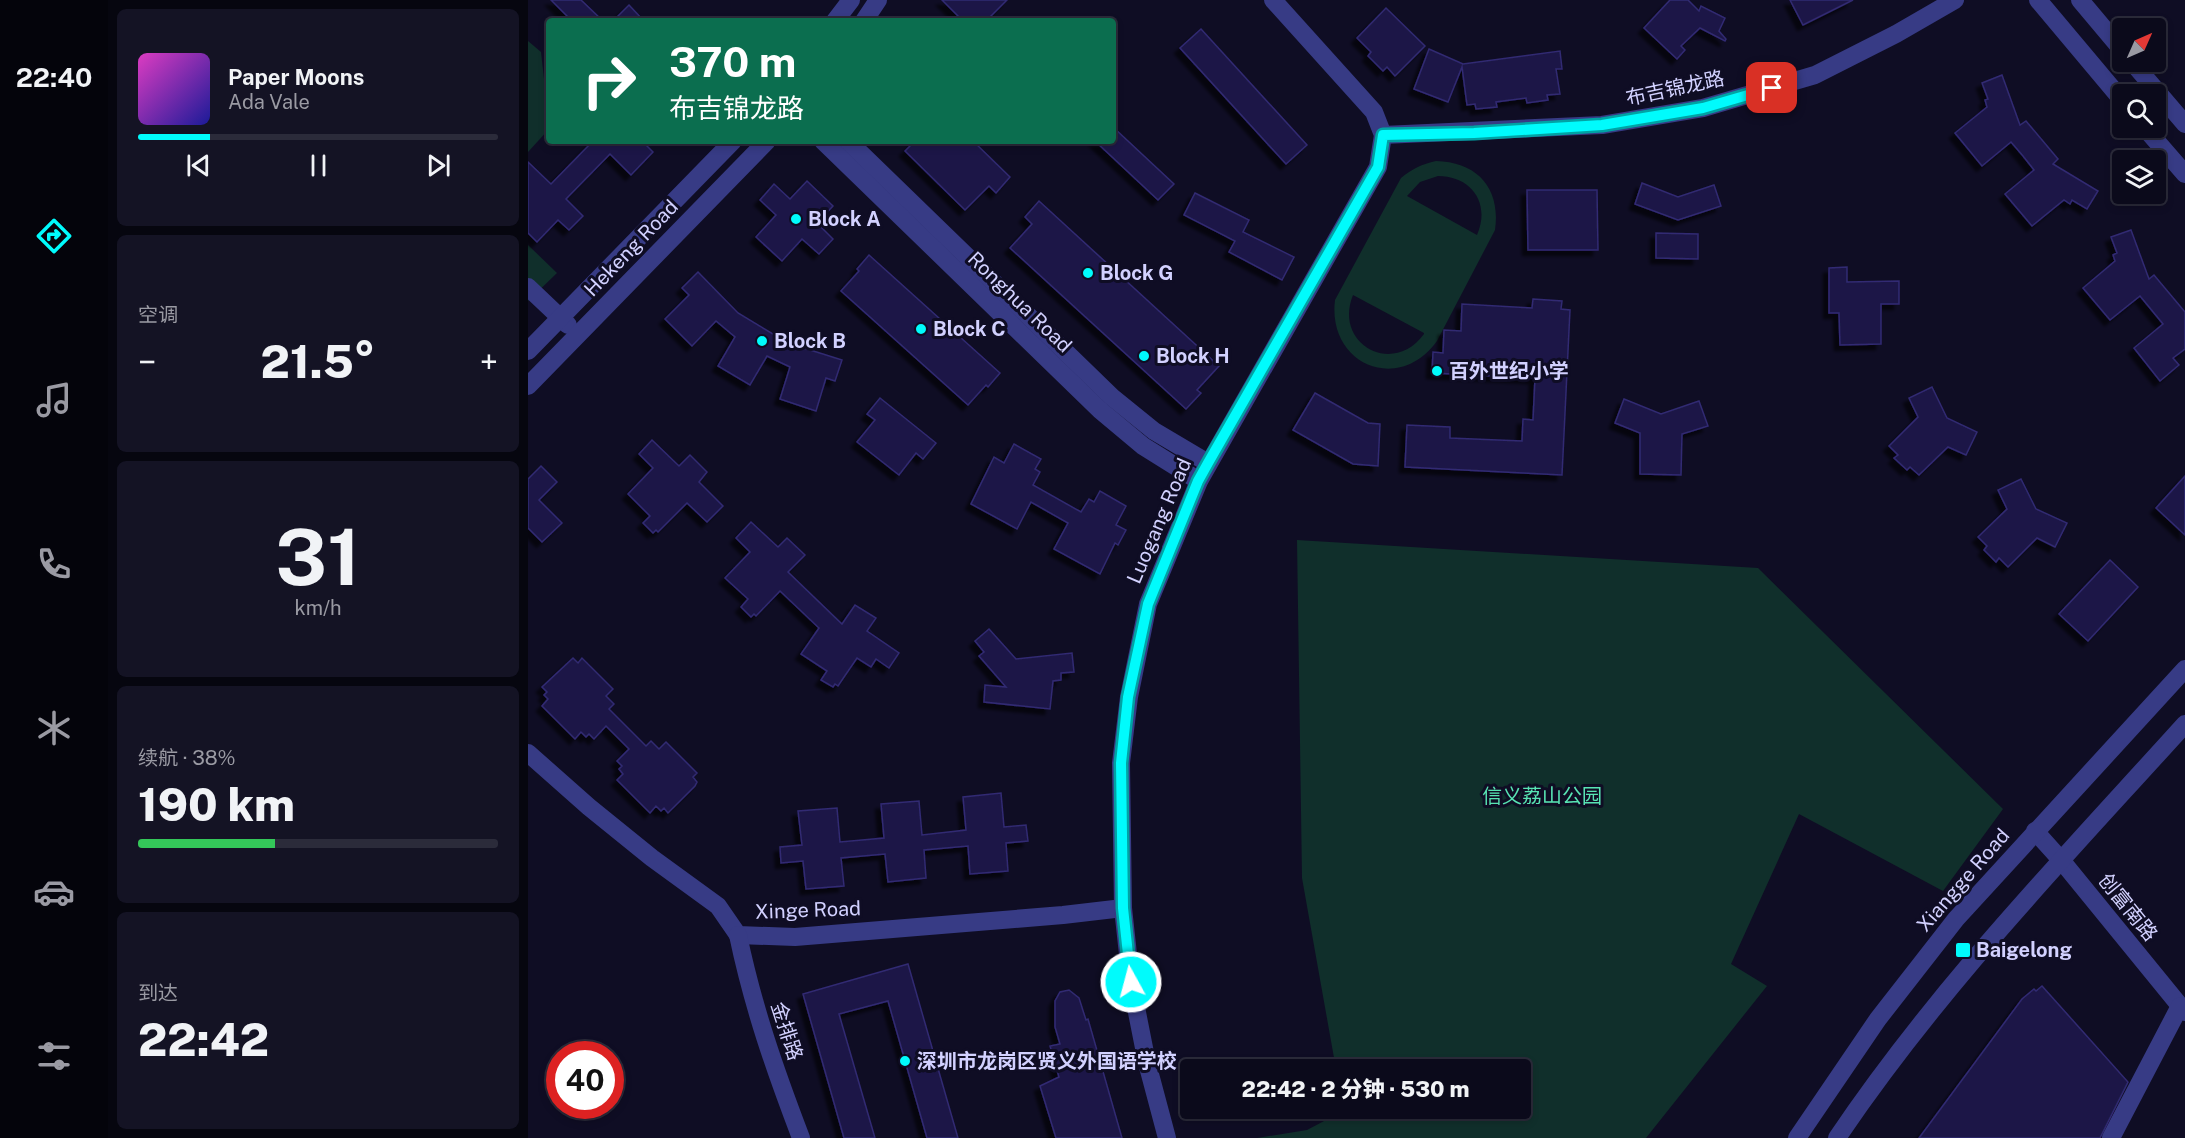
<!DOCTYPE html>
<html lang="zh">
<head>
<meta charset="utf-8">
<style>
  :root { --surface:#0b0a1b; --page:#141324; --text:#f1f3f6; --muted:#9a9aa3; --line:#2b2b3a; --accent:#00fbfc }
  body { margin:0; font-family:"Public Sans","Noto Sans SC",sans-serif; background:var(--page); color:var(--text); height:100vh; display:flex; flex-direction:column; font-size:22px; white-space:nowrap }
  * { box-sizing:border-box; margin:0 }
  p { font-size:20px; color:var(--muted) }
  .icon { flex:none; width:33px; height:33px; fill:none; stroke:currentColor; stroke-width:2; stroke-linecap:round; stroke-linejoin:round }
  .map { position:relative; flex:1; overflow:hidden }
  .details { display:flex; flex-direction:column; gap:9px; padding:9px; background:#06060f; width:420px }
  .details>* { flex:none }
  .top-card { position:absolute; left:18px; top:18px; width:570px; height:126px; border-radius:6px; box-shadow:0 3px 9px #0003,0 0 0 2px var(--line); background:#0b6e4f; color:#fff; overflow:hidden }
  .needle { width:39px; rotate:45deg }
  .fabs { position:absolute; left:1584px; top:18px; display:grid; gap:12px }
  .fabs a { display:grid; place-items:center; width:54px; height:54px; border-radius:6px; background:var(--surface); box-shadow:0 3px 9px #0003,0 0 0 2px var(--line); font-size:30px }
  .speed { position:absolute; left:18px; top:1041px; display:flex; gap:12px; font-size:30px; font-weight:700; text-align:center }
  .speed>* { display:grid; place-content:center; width:78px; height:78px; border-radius:50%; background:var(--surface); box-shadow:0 3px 9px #0003,0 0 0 2px var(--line); line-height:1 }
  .speed .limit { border:9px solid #d22; background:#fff; color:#111 }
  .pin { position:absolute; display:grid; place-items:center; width:51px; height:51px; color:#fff; margin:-26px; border-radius:12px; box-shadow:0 3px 9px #0006 }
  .me { position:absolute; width:66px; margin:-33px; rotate:353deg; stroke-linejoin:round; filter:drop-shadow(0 0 4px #0008) }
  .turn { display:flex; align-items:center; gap:21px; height:126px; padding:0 24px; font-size:27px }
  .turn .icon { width:78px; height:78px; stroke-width:2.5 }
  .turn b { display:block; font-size:42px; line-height:51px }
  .big { font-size:45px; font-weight:800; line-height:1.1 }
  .details .tile { flex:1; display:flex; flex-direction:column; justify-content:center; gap:9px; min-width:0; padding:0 21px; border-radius:9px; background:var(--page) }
  .details .dial { align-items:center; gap:0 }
  .dial b { font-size:78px; line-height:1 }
  .song { display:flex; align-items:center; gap:18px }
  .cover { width:72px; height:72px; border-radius:9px; background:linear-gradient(135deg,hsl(310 70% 55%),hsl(240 70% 35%)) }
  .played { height:6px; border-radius:3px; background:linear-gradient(90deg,var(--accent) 20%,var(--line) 20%) }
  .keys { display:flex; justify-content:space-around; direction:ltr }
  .heat { display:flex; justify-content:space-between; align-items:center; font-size:33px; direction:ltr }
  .charge { height:9px; border-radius:4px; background:linear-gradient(90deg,#34c759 38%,var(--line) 0) }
  .trip { position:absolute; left:652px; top:1059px; width:351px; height:60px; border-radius:6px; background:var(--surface); box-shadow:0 3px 9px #0003,0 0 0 2px var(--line); font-weight:800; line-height:60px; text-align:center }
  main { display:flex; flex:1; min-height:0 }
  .tab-bar { display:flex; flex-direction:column; width:108px; justify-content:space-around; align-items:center; background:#04040b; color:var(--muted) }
  .tab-bar .icon { width:42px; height:42px }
  .tab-bar .on { color:var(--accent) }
  .tab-bar b { font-size:27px; color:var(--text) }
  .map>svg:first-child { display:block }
  .green { fill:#102f2b; fill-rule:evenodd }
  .building { fill:#1e1946; stroke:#312a73; stroke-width:1.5; filter:url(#shadow) }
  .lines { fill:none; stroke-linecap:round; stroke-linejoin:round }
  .minor { stroke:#373b85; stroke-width:18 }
  .route-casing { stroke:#00a3a4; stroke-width:15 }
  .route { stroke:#00fbfc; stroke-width:10 }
  .poi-dot { fill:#00fbfc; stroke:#0f0d24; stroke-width:2 }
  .labels { text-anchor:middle; stroke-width:6; stroke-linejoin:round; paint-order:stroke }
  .street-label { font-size:20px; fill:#d2d1ff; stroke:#0f0d24 }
  .poi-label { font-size:20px; font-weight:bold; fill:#d2d1ff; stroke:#0f0d24; text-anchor:start }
  .park-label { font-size:20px; fill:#58e4b3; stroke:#0f0d24 }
</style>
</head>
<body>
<main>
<nav class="tab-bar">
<b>22:40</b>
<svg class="icon on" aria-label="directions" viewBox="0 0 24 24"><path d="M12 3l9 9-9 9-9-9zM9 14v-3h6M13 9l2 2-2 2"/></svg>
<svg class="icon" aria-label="music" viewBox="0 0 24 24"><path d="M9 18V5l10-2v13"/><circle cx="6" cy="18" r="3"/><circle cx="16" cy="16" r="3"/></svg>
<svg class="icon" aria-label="phone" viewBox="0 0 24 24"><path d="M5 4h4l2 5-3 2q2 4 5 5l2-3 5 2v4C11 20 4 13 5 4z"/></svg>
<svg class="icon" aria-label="climate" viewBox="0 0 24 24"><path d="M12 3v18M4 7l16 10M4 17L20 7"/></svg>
<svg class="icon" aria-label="car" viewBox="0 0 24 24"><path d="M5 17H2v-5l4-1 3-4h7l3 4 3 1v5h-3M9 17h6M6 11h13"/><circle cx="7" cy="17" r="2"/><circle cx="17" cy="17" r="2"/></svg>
<svg class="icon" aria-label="filters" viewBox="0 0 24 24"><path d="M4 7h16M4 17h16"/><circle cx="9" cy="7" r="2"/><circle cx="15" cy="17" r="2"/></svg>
</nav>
<section class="details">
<div class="tile">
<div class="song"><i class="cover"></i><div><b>Paper Moons</b><p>Ada Vale</p></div></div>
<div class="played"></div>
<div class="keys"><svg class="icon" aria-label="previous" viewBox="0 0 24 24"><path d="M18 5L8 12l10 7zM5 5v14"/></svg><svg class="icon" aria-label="pause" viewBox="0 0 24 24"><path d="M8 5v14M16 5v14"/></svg><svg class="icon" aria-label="next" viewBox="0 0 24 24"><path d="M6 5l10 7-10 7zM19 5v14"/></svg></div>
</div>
<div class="tile"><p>空调</p>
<div class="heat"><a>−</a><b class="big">21.5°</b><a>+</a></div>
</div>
<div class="tile dial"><b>31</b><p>km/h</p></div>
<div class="tile"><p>续航 · 38%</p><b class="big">190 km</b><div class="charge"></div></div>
<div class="tile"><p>到达</p><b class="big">22:42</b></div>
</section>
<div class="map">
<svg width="1657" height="1138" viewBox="0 0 1657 1138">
  <defs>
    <filter id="shadow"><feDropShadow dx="-5.5" dy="5.5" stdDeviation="1.5" flood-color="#0009"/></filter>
  </defs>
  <rect width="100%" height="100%" fill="#0f0d24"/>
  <g class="green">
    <path d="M 0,41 L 13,52 L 21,123 L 21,129 L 0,152 Z"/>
    <path d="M 908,161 C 950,162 973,189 967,230 L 909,341 C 870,395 799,364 807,300 L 873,178 C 884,169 894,164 908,161 ZM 910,176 C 943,176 963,203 949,235 L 879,196 L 892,182 ZM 825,295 L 896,333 L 896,334 C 865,377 805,344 825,295 Z"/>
    <path d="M 0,245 L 29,273 L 0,301 Z"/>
    <path d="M 769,540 L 1230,568 L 1475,809 L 1415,891 L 1271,814 L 1203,964 L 1239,986 L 1118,1138 L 729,1138 L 779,1130 L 815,1111 L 815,1109 L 993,1108 L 993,1070 L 808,1069 L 774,878 Z"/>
  </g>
  <g class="building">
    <path d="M 23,0 L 53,0 L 75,21 L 44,21 Z"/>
    <path d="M 414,0 L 479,0 L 458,21 L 435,21 Z"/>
    <path d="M 1142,0 L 1160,0 L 1171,11 L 1173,6 L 1197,18 L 1191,31 L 1198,39 L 1197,41 L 1172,28 L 1153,46 L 1157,50 L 1149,59 L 1116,28 Z"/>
    <path d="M 1262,0 L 1325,0 L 1275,25 Z"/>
    <path d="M 101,5 L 116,21 L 85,21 Z"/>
    <path d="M 858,8 L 897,46 L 867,76 L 859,67 L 855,71 L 840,56 L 843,52 L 829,38 Z"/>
    <path d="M 673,29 L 779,145 L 758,164 L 652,48 Z"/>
    <path d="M 901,49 L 935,64 L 1032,51 L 1034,69 L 1028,69 L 1032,94 L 1019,95 L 1020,100 L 999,103 L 998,98 L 968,102 L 969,107 L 948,109 L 947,104 L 939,105 L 934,67 L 920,102 L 886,89 Z"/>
    <path d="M 1474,75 L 1492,125 L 1498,121 L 1530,159 L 1525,164 L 1570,191 L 1559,209 L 1544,200 L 1542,204 L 1536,200 L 1504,226 L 1477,194 L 1506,170 L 1495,156 L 1483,142 L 1454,166 L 1427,133 L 1459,107 L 1457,100 L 1460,99 L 1454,83 Z"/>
    <path d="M 585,127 L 646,184 L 630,200 L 567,141 L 585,141 Z"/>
    <path d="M 65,141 L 114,141 L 125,152 L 103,175 L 82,154 L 38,199 L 55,216 L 41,230 L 30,220 L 9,242 L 0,233 L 0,162 L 23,184 Z"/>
    <path d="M 387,141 L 445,141 L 482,177 L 468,193 L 461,186 L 437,210 L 377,151 Z"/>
    <path d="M 279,181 L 305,206 L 289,223 L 305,239 L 291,254 L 274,239 L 254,261 L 228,237 L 248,215 L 232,200 L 246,184 L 262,199 Z"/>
    <path d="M 1114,183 L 1150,197 L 1186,185 L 1193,206 L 1150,220 L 1107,204 Z"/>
    <path d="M 999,190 L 1069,190 L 1070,250 L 1000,250 Z"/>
    <path d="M 667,193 L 721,220 L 715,232 L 766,257 L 754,280 L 701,252 L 707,241 L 656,215 Z"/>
    <path d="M 511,201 L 691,366 L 669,390 L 673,393 L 658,409 L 482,248 L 504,224 L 497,217 Z"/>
    <path d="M 1603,230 L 1621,279 L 1626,275 L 1657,312 L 1657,349 L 1645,358 L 1651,365 L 1632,381 L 1606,348 L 1635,324 L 1612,296 L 1582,320 L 1555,288 L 1587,261 L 1585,255 L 1589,253 L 1583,237 Z"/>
    <path d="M 1128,233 L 1170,234 L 1170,259 L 1128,258 Z"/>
    <path d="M 341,255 L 472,373 L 460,387 L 458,385 L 440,405 L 313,291 L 331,271 L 329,269 Z"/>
    <path d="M 1319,267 L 1319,282 L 1371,281 L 1371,304 L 1353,304 L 1353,344 L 1312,345 L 1311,313 L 1301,313 L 1301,268 Z"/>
    <path d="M 170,272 L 210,313 L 260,343 L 314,360 L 307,381 L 298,378 L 288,411 L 252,399 L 262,367 L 239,356 L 222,385 L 190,366 L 207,337 L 188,321 L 164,346 L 137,319 L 161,295 L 154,288 Z"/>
    <path d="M 1005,299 L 1034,301 L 1033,309 L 1042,310 L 1034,475 L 877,467 L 879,425 L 922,427 L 922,438 L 994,441 L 995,419 L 1005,420 L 1007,378 L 904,373 L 905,352 L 915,353 L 916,330 L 933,331 L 934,304 L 1004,308 Z"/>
    <path d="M 1404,387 L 1419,418 L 1449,432 L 1438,455 L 1420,447 L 1391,475 L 1382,467 L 1379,470 L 1366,458 L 1370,455 L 1361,446 L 1390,417 L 1381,398 Z"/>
    <path d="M 787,393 L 840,423 L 852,424 L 850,466 L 825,464 L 765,430 Z"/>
    <path d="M 352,398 L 408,443 L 395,459 L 388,453 L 371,475 L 329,442 L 347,420 L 339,414 Z"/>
    <path d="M 1096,399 L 1133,414 L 1171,401 L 1180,426 L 1154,434 L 1153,475 L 1112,474 L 1112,433 L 1087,423 Z"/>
    <path d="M 124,440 L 151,466 L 162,455 L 179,472 L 171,482 L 195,506 L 179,522 L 159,503 L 130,532 L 128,530 L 125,533 L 115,523 L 122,516 L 100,494 L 125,468 L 111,454 Z"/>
    <path d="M 486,444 L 513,459 L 507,469 L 512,472 L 505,485 L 553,512 L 561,499 L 566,502 L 572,491 L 598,506 L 588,525 L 598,530 L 590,545 L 587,543 L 572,574 L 526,549 L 540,523 L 503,502 L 489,529 L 443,504 L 466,457 L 476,463 Z"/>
    <path d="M 13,466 L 29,482 L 11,500 L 34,523 L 14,542 L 0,528 L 0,479 Z"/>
    <path d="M 1657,476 L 1657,535 L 1628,508 Z"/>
    <path d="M 1493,479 L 1508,509 L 1539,523 L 1527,547 L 1509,538 L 1480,567 L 1471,558 L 1468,562 L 1456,550 L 1459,546 L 1450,537 L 1479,509 L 1470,490 Z"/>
    <path d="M 223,522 L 250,547 L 259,538 L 277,555 L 260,572 L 314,624 L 327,605 L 348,618 L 339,631 L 371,653 L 361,668 L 348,659 L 343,667 L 329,658 L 310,686 L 307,684 L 305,687 L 293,680 L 299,671 L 273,654 L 291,628 L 252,591 L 228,616 L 226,614 L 223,617 L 213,607 L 220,599 L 197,578 L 222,552 L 208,538 Z"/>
    <path d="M 1582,560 L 1610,587 L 1560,641 L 1531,614 Z"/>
    <path d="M 461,629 L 488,659 L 544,653 L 546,672 L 533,673 L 533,680 L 525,681 L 522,709 L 456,702 L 457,685 L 478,687 L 451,656 L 456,652 L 447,641 Z"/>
    <path d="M 45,658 L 50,663 L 54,658 L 85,689 L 78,696 L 86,704 L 81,709 L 118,746 L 123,741 L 131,749 L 138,742 L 169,773 L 165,777 L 169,782 L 167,786 L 140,813 L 136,808 L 133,811 L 128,806 L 122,813 L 89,780 L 95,774 L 91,769 L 94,766 L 89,761 L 101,749 L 78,726 L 66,739 L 61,734 L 58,737 L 53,732 L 47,739 L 14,706 L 20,699 L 16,695 L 19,692 L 14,687 Z"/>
    <path d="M 473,793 L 476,827 L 498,825 L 500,841 L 478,843 L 480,871 L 442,874 L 440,846 L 396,850 L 398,878 L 360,882 L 357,854 L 313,858 L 316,886 L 278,889 L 275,861 L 253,863 L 252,847 L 274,845 L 270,811 L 309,808 L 312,842 L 356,838 L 353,804 L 391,801 L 394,835 L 438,830 L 435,797 Z"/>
    <path d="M 380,964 L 430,1138 L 399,1138 L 360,1001 L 311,1014 L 347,1138 L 316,1138 L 275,994 Z"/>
    <path d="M 1514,986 L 1600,1082 L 1572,1138 L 1391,1138 L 1494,999 L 1506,989 L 1508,991 Z"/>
    <path d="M 541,990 L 551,998 L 558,1020 L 560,1019 L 594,1138 L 528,1138 L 512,1086 L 531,1077 L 522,1046 L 532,1044 L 527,1027 L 527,1001 L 532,992 Z"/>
  </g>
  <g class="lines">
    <g class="minor">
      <path d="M 1510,0 L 1594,100"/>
      <path d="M 1552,0 L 1594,50"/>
      <path d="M 307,21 L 323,0"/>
      <path d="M 336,21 L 350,0"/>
      <path d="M 1604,62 L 1657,124"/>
      <path d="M 1617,128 L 1657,174"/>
      <path d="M 855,135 L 1074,125 L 1175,108 L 1287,75 L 1368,34 L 1427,0"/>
      <path d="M 295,141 L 572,410 L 615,446 L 671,481"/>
      <path d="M 320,141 L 584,397 L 626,431 L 680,463"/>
      <path d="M 0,287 L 40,325"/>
      <path d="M 0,351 L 205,141"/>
      <path d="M 0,386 L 239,141"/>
      <path d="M 0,753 L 61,807 L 124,858 L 190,906 L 210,935 L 267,937 L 535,915 L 595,908"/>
      <path d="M 1507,831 L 1533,860 L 1657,1012"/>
      <path d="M 210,935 C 225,1007 247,1070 273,1138"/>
      <path d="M 639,1138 L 619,1063 L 603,982 L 595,908 L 593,763 L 601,697 L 620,604 L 671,481 L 850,167 L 855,135 L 846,112 L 745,0"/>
      <path d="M 1269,1138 L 1350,1019 L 1428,919 L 1657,669"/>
      <path d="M 1309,1138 C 1410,988 1536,858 1657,724"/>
      <path d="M 1583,1138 L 1652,1006"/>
    </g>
  </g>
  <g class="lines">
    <defs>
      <path id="route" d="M 603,982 L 595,908 L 593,763 L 600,697 L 620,604 L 670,481 L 680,463 L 850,167 L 855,135 L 946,133 L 1074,125 L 1175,108 L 1244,88"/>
    </defs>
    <use href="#route" class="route-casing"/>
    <use href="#route" class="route"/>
  </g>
  <g class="poi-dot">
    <circle cx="268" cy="219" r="6"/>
    <circle cx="560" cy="273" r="6"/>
    <circle cx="393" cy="329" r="6"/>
    <circle cx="234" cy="341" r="6"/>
    <circle cx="616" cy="356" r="6"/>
    <circle cx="909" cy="371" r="6"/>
    <rect x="1427" y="942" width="16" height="16" rx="3"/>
    <circle cx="377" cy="1061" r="6"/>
  </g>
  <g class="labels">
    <g class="street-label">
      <text transform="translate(1147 88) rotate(-12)" y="7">布吉锦龙路</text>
      <text transform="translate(103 248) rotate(-46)" y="7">Hekeng Road</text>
      <text transform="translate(492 302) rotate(44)" y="7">Ronghua Road</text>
      <text transform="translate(631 521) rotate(-67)" y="7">Luogang Road</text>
      <text transform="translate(1435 880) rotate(-49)" y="7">Xiangge Road</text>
      <text transform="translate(1600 907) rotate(51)" y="7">创富南路</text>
      <text transform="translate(280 910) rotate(-2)" y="7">Xinge Road</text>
      <text transform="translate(259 1031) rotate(72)" y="7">金排路</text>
    </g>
    <g class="poi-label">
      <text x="280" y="226">Block A</text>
      <text x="572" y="280">Block G</text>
      <text x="405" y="336">Block C</text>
      <text x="246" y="348">Block B</text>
      <text x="628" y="363">Block H</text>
      <text x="921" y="378">百外世纪小学</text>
      <text x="1448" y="957">Baigelong</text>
      <text x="389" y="1068">深圳市龙岗区贤义外国语学校</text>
    </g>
    <g class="park-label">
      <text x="1014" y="803">信义荔山公园</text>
    </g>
  </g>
</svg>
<div class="fabs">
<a><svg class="needle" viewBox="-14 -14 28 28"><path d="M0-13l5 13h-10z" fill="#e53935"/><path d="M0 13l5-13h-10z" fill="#9a9aa3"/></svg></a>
<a><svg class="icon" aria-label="search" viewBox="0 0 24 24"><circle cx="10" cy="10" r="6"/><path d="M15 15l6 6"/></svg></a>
<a><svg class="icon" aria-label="layers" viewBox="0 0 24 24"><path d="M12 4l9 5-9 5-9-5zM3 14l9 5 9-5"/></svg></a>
</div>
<div class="speed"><div class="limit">40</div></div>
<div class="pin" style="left:1244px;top:88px;background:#d93025"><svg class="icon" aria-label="arrive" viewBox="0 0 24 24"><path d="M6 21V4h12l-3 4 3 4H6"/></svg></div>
<svg class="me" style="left:603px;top:982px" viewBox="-20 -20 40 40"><circle r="17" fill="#00fbfc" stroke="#fff" stroke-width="3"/><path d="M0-11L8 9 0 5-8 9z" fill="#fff"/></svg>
<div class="trip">22:42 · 2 分钟 · 530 m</div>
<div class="top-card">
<div class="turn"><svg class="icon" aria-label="right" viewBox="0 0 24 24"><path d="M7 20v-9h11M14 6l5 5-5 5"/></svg><div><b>370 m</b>布吉锦龙路</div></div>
</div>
</div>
</main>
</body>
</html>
